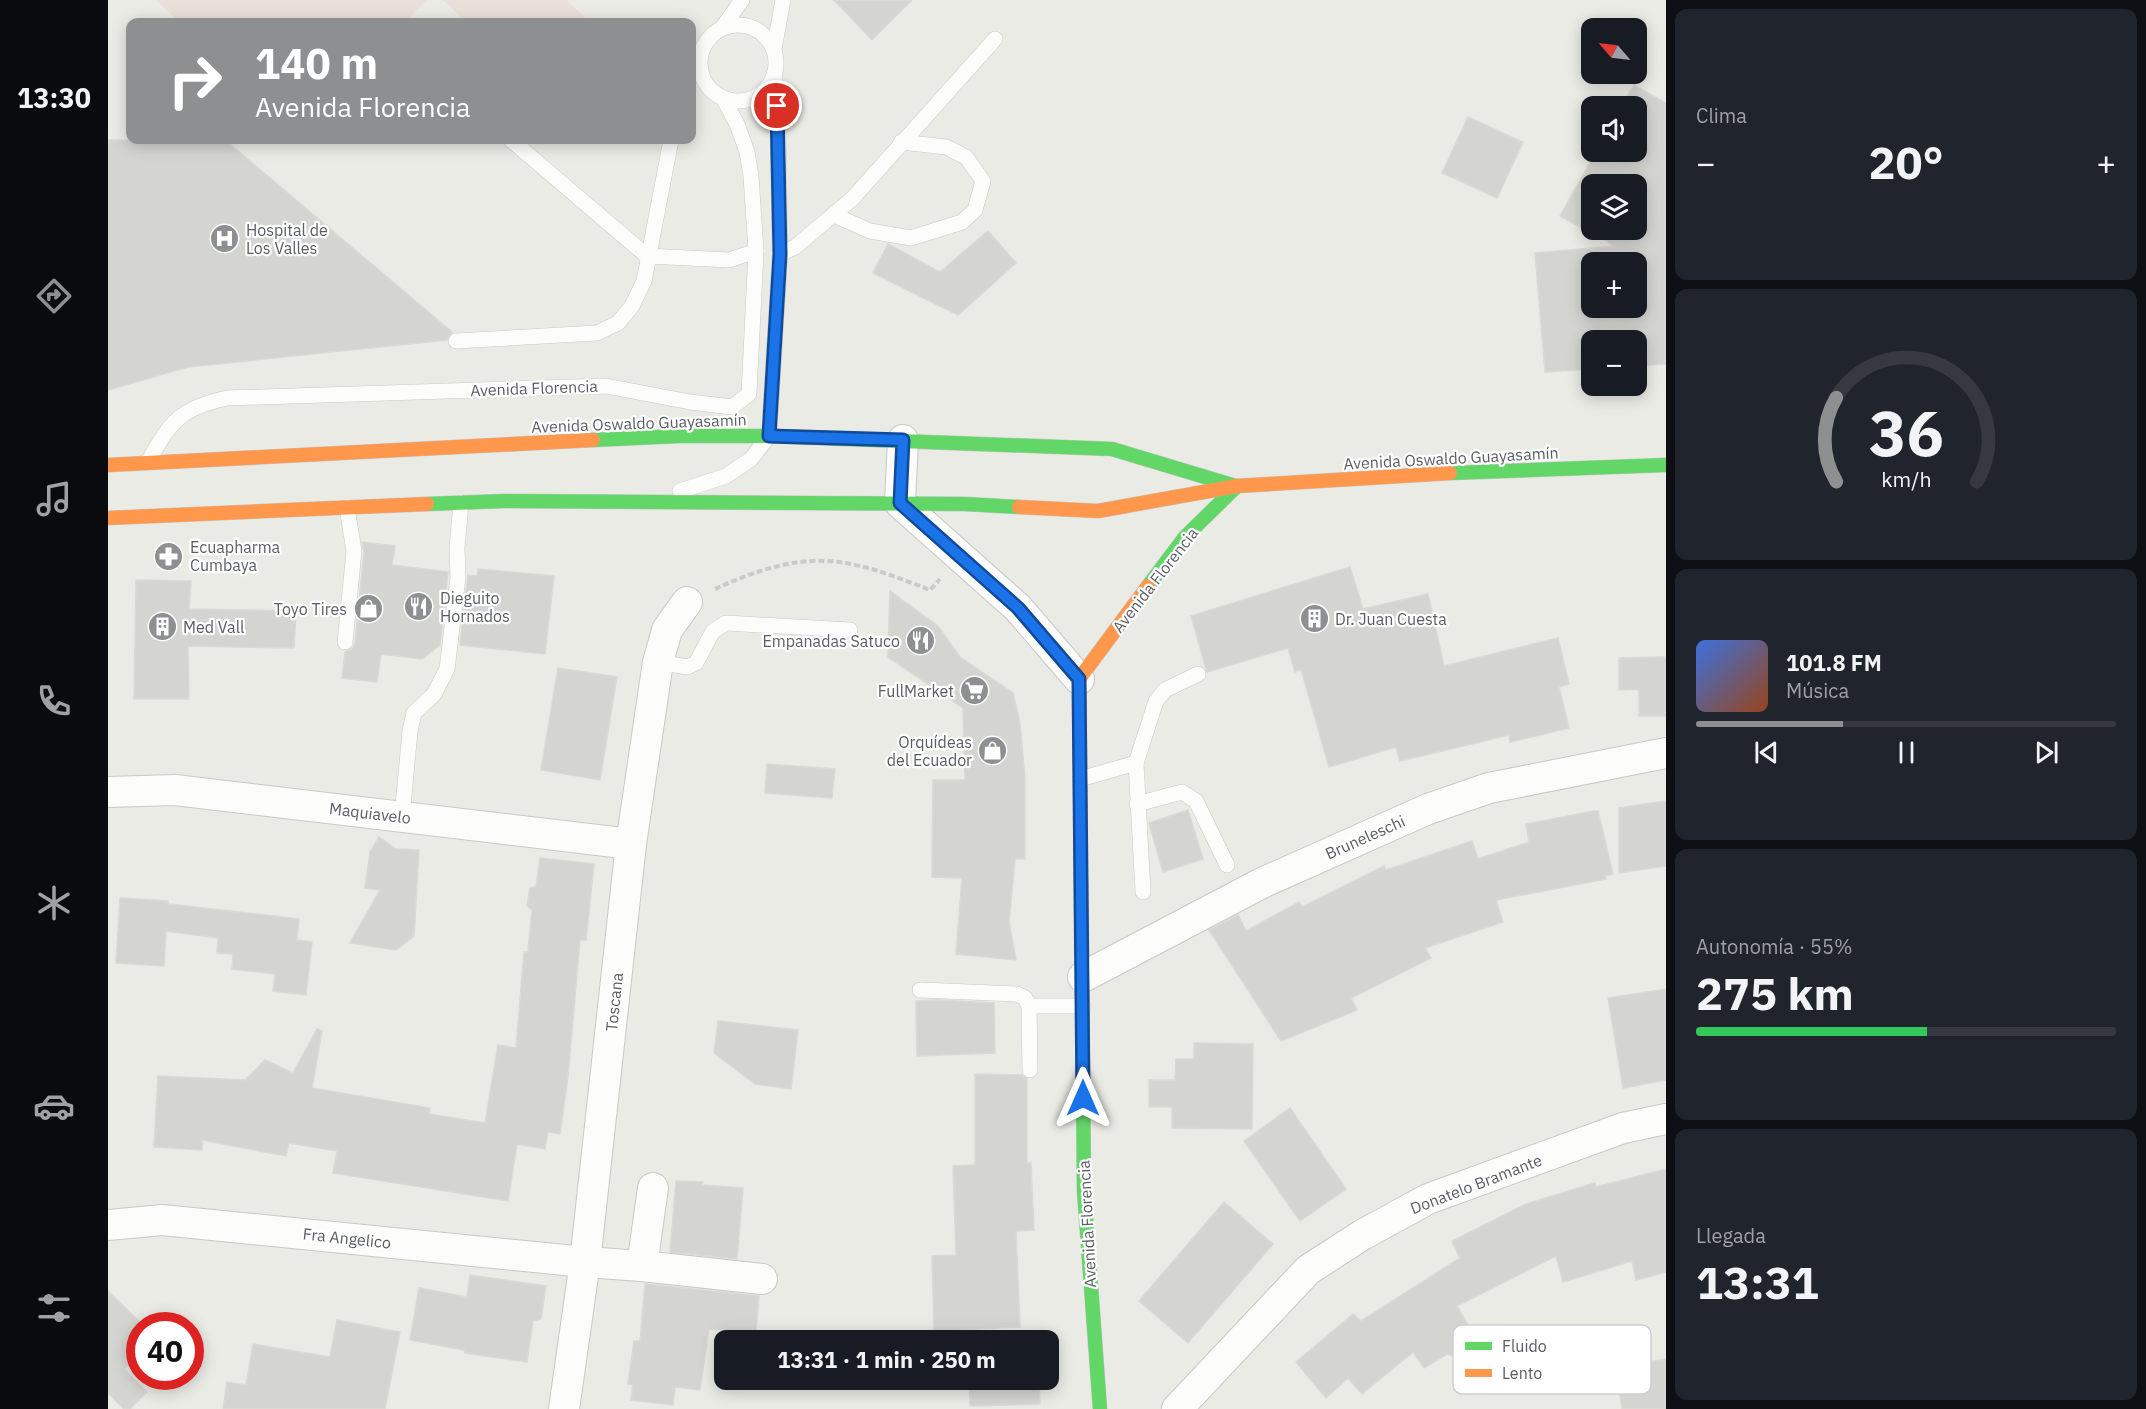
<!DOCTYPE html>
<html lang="es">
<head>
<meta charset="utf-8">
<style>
  :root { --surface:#171b24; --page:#20242c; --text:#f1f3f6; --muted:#9ea1a6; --line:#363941; --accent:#8d8f91 }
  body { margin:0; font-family:"IBM Plex Sans",sans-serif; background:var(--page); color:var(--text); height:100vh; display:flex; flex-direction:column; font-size:22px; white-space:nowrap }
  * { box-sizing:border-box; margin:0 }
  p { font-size:20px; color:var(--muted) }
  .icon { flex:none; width:33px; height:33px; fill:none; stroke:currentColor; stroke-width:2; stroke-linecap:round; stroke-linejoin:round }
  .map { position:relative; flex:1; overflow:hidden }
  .details { display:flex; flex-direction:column; gap:9px; padding:9px; background:#0d0f14; width:480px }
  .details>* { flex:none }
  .hud { position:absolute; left:18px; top:18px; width:570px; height:126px; border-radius:12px; box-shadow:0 3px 15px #0003; background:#8d8f91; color:#fff; overflow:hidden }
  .needle { width:39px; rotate:298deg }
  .tools { position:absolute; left:1473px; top:18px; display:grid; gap:12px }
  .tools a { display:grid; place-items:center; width:66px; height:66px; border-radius:12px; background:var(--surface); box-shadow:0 3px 15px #0003; font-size:30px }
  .speed { position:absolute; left:18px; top:1312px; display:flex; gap:12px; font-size:30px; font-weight:700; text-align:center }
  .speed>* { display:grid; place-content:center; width:78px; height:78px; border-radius:50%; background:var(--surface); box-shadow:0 3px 15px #0003; line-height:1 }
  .speed .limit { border:9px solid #d22; background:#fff; color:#111 }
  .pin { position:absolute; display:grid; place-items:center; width:51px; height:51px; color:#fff; margin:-26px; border:3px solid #fff; border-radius:50%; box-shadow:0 2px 6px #0007 }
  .me { position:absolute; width:66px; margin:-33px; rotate:0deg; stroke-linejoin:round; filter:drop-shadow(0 0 4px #0008) }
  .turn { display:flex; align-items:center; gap:21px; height:126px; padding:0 30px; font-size:27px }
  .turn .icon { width:78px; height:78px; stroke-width:2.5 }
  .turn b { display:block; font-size:42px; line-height:51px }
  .big { font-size:45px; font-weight:700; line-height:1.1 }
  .details .card { flex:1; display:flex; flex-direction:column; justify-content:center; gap:9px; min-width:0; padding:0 21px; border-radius:12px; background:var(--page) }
  .details .dial { align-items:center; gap:0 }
  .dial svg { height:156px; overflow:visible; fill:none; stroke:var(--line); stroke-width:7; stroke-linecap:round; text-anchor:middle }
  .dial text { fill:var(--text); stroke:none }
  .song { display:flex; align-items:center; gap:18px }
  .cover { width:72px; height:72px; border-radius:9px; background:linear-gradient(135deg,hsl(220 70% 55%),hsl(20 70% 35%)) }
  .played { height:6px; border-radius:3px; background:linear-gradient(90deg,var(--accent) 35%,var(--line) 35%) }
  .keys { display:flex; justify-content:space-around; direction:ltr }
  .heat { display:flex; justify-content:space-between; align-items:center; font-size:33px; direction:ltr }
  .charge { height:9px; border-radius:4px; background:linear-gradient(90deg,#34c759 55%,var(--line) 0) }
  .trip { position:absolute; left:606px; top:1330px; width:345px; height:60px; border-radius:12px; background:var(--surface); box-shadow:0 3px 15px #0003; font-weight:700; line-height:60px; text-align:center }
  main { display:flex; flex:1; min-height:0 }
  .tabs { display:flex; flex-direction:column; width:108px; justify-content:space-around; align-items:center; background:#090b0e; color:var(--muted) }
  .tabs .icon { width:42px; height:42px }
  .tabs .selected { color:var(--accent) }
  .tabs b { font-size:27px; color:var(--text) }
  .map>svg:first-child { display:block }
  .medical { fill:#ebdfda }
  .building { fill:#d4d4d0; stroke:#dad9d4; stroke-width:1.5; fill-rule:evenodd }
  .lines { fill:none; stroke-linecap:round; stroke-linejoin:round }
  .lane-casing { stroke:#c8c9c7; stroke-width:16 }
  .street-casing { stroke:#c8c9c7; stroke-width:32 }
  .fast-casing { stroke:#c6c7c6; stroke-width:15 }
  .slow-casing { stroke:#c6c7c6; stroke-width:15 }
  .path { stroke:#c7ccca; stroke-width:4; stroke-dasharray:6 3; stroke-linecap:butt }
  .lane { stroke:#fcfcfb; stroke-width:15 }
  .street { stroke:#fcfcfb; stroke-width:30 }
  .fast { stroke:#63d668; stroke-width:14 }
  .slow { stroke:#ff974d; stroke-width:14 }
  .route-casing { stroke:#114b97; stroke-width:15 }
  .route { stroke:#1a73e8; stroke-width:10 }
  .labels { text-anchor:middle; stroke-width:4.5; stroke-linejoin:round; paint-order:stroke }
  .poi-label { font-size:16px; fill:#5a5e64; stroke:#fff; text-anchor:start }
  .street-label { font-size:16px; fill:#5a5e64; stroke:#fff }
  .key { fill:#fff; stroke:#cecfd0; stroke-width:1.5 }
  .key-label { font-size:16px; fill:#5a5e64 }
</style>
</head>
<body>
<main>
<nav class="tabs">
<b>13:30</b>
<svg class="icon selected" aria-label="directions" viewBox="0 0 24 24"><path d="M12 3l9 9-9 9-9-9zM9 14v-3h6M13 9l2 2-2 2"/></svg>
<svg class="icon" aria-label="music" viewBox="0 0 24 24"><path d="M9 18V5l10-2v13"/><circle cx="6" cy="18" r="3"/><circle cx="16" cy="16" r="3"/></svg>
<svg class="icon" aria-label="phone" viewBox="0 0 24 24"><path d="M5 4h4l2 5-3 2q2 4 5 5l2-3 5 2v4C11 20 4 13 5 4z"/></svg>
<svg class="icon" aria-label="climate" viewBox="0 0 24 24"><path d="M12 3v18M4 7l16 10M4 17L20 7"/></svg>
<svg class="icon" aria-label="car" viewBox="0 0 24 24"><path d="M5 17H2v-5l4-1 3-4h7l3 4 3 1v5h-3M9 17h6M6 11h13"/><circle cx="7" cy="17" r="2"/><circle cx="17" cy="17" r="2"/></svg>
<svg class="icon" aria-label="filters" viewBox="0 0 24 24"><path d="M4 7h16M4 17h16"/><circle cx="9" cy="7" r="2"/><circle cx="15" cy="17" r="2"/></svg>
</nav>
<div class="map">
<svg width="1558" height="1409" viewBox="0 0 1558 1409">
  <rect width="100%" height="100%" fill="#ebebe5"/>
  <g class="medical">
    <path d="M 48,0 L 319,0 L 297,22 L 71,22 Z"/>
    <path d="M 335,0 L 459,0 L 482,22 L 358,22 Z"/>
  </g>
  <g class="building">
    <path d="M 726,0 L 804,0 L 764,40 Z"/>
    <path d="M 1526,85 L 1558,103 L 1558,364 L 1528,366 L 1528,340 L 1484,340 L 1484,369 L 1437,372 L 1427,253 L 1507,246 L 1452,216 L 1488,152 L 1528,152 L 1528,106 L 1513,106 ZM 1484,184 L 1528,184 L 1528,230 L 1484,230 ZM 1484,262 L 1528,262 L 1528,308 L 1484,308 Z"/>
    <path d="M 1360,117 L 1415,142 L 1389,198 L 1334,173 Z"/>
    <path d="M 0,140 L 117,140 L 344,332 L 339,340 L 80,367 L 0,390 Z"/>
    <path d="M 880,231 L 908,263 L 850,315 L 765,273 L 780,244 L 832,272 Z"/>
    <path d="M 254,542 L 287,546 L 284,565 L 340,572 L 332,645 L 314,659 L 273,654 L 269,682 L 234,678 L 237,652 L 245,648 L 247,643 L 256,552 Z"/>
    <path d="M 1242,567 L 1255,609 L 1320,594 L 1336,666 L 1450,638 L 1461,684 L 1451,687 L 1461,728 L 1402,742 L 1401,735 L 1292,761 L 1288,747 L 1221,767 L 1193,669 L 1187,672 L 1180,648 L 1099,672 L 1083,616 Z"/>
    <path d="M 370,569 L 446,576 L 437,654 L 352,645 L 360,575 L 369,576 Z"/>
    <path d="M 28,580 L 83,581 L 81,609 L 188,611 L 186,648 L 80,646 L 81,699 L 26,699 Z"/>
    <path d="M 782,591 L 830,626 L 852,657 L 905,693 L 912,723 L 917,779 L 917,859 L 907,859 L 901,922 L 908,960 L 848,954 L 854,878 L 824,877 L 825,780 L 857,780 L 855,708 L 780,657 Z"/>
    <path d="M 1558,657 L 1558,716 L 1531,716 L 1531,689 L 1511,690 L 1511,658 Z"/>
    <path d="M 450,668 L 509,677 L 492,780 L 433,770 Z"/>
    <path d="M 659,764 L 727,769 L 724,798 L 657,793 Z"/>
    <path d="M 1558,801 L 1558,866 L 1511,873 L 1511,808 Z"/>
    <path d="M 1080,810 L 1095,859 L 1055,872 L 1041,823 Z"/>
    <path d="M 1486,811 L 1490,811 L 1505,874 L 1497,876 L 1498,879 L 1388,900 L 1395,922 L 1317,948 L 1323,958 L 1243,998 L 1249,1010 L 1173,1041 L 1101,930 L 1130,915 L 1138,931 L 1191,902 L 1194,907 L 1276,866 L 1278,870 L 1364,841 L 1370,859 L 1421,842 L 1418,824 Z"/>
    <path d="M 271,837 L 288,849 L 311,850 L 306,936 L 288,950 L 242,943 L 272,890 L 257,888 L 262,852 Z"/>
    <path d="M 432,858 L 486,864 L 478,940 L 472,940 L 460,1076 L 452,1134 L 440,1132 L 437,1149 L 409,1144 L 400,1201 L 225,1173 L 229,1151 L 181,1143 L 178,1156 L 94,1140 L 94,1150 L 46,1147 L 50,1076 L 137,1080 L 157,1060 L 185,1073 L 209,1029 L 214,1031 L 204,1088 L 322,1108 L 321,1114 L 377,1123 L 390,1045 L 408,1048 L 416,952 L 420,952 L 424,910 L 419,906 L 422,888 L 428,886 Z"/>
    <path d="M 12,898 L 60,901 L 60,904 L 191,919 L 189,940 L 204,942 L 198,995 L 165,991 L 167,974 L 124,969 L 125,954 L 109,953 L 110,938 L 58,931 L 56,966 L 8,963 Z"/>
    <path d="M 1558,989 L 1558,1080 L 1515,1088 L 1500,998 Z"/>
    <path d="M 829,1000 L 886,1003 L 887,1053 L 809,1056 L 808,1001 Z"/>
    <path d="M 610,1021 L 690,1030 L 683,1089 L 647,1084 L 606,1053 Z"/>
    <path d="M 1086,1043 L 1145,1044 L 1144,1129 L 1064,1128 L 1064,1107 L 1041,1107 L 1041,1080 L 1067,1080 L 1068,1059 L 1086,1059 Z"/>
    <path d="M 867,1074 L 914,1075 L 919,1079 L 919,1163 L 923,1163 L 926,1230 L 908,1231 L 912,1327 L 826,1331 L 824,1256 L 848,1255 L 845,1166 L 867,1165 Z"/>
    <path d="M 1182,1108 L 1238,1189 L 1192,1221 L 1136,1141 Z"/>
    <path d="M 1558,1169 L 1558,1272 L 1528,1280 L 1524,1261 L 1455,1282 L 1448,1256 L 1349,1306 L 1360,1325 L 1352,1358 L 1339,1354 L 1316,1368 L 1305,1352 L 1254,1394 L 1240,1378 L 1218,1398 L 1188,1362 L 1245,1314 L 1253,1321 L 1352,1258 L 1344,1241 L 1418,1204 L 1487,1183 L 1488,1187 Z"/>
    <path d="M 568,1181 L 595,1182 L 594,1185 L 635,1188 L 629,1259 L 562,1252 Z"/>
    <path d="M 1116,1202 L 1165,1244 L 1080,1343 L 1031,1301 Z"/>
    <path d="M 362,1275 L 438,1286 L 433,1319 L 425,1321 L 419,1362 L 357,1353 L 356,1350 L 302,1340 L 311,1288 L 359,1297 Z"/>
    <path d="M 537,1284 L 651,1296 L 648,1332 L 601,1329 L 592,1390 L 567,1387 L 565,1405 L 523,1400 L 525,1385 L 520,1384 L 526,1341 L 532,1341 Z"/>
    <path d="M 0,1291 L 32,1322 L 32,1354 L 16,1369 L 39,1392 L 22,1409 L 16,1409 L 0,1393 Z"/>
    <path d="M 229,1320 L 292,1332 L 277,1409 L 115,1409 L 119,1382 L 138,1385 L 145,1344 L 222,1357 Z"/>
    <path d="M 1558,1359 L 1558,1409 L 1514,1409 L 1508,1367 Z"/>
    <path d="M 861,1380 L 931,1380 L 932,1404 L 862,1406 Z"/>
  </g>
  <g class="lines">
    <defs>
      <g id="lane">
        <circle cx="630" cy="63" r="38"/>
        <path d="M 614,28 L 634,0"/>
        <path d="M 666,49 L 675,0"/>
        <path d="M 403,140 L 539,256 L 621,260 L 648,251"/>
        <path d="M 726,215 L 762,231 L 803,238 L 854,222 L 867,210 L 875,181 L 858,157 L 838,147 L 793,142"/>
        <path d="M 672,254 L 687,247 L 744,199 L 887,39"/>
        <path d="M 348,341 L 489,333 L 510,323 L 524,306 L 536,281 L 563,140"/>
        <path d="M 40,462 C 62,422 72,408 119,398 L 498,386 L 582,402 L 624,407 L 641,394 L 648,251 L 643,176 L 639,152 L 629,124 L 615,98"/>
        <path d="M 572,491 L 618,476 L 643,459 L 661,436 L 672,254 L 670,122 L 666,74"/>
        <path d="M 237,642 L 246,551 L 239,508"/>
        <path d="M 550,662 L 579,667 L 588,663 L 605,631 L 618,623 L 742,630"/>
        <path d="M 1028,763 L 1048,701 L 1057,690 L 1090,674"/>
        <path d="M 972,779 L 1028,763 L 1035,892"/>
        <path d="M 1029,804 L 1074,792 L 1088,801 L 1119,865"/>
        <path d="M 294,817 L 302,731 L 306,713 L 326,694 L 339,669 L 350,577 L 349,548 L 353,503"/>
        <path d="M 812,990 L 909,994 L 917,998 L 921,1006 L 975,1006"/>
        <path d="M 921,1006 L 922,1070"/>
      </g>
      <g id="street">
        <path d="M 795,440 L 792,503 L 910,608 L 971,679"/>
        <path d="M 0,792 L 67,790 L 523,844"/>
        <path d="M 975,977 L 1154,883 L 1320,809 L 1381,788 L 1558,753"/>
        <path d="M 0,1225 L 54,1220 L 477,1262 L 534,1266 L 654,1279"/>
        <path d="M 534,1266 L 545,1188"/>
        <path d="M 456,1409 L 477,1262 L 523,844 L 550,662 L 559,630 L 579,602"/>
        <path d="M 1069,1409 L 1200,1270 L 1254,1235 L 1320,1199 L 1515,1128 L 1558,1119"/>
      </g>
      <g id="fast">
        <path d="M 485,440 L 571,436 L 661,436 L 1004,449 L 1124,485"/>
        <path d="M 1342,473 L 1558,465"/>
        <path d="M 319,504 L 396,501 L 857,504 L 911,507"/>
        <path d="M 1040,586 L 1077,537 L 1129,486"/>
        <path d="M 974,968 L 976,1191 L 992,1409"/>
      </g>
      <g id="slow">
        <path d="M 0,465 L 485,440"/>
        <path d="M 911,507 L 990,511 L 1129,486 L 1342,473"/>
        <path d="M 0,518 L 319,504"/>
        <path d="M 974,968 L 971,679 L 1040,586"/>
      </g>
    </defs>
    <use href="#lane" class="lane-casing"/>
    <use href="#street" class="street-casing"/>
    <use href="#fast" class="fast-casing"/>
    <use href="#slow" class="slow-casing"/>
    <path class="path" d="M 607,589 C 642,573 680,559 719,561 C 752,562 791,578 822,590 L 832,579"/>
    <use href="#lane" class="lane"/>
    <use href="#street" class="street"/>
    <use href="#fast" class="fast"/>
    <use href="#slow" class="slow"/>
  </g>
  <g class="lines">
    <defs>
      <path id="route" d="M 669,106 L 672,254 L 661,436 L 795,440 L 792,503 L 910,608 L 971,679 L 975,1098"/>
    </defs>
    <use href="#route" class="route-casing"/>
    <use href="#route" class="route"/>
  </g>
  <defs>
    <symbol id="hospital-disc" viewBox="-11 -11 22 22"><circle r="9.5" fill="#8d8f91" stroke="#fff"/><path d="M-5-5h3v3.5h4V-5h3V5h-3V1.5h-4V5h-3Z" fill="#fff"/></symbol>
    <symbol id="pharmacy-disc" viewBox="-11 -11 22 22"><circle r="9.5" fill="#8d8f91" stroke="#fff"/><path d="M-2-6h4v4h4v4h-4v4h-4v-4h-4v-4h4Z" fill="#fff"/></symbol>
    <symbol id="restaurant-disc" viewBox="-11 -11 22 22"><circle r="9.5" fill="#8d8f91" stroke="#fff"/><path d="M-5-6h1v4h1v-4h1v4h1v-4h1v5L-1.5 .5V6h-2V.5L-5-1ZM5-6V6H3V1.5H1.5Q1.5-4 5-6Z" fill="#fff"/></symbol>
    <symbol id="shop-disc" viewBox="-11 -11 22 22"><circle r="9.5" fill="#8d8f91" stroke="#fff"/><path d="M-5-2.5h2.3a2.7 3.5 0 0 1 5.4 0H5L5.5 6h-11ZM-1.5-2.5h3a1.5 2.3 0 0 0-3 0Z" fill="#fff"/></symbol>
    <symbol id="building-disc" viewBox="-11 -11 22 22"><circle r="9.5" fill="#8d8f91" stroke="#fff"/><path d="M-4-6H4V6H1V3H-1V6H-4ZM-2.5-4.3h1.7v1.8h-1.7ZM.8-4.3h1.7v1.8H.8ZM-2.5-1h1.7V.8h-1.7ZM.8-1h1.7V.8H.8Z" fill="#fff"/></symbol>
    <symbol id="supermarket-disc" viewBox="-11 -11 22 22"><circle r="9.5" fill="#8d8f91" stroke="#fff"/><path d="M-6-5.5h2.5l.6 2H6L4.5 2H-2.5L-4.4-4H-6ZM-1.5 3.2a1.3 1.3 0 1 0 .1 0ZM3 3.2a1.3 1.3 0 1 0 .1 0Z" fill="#fff"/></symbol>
  </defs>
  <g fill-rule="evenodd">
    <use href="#hospital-disc" x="100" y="222" width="33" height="33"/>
    <use href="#pharmacy-disc" x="44" y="540" width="33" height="33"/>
    <use href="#restaurant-disc" x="294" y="590" width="33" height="33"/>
    <use href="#shop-disc" x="244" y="592" width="33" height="33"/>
    <use href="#building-disc" x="1190" y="602" width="33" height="33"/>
    <use href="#building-disc" x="38" y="610" width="33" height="33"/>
    <use href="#restaurant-disc" x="796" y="624" width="33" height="33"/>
    <use href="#supermarket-disc" x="850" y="674" width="33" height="33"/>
    <use href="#shop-disc" x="868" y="734" width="33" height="33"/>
  </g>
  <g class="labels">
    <g class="poi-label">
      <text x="138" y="236">Hospital de<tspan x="138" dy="18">Los Valles</tspan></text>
      <text x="82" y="553">Ecuapharma<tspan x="82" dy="18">Cumbaya</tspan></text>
      <text x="332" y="604">Dieguito<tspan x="332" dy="18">Hornados</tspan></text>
      <text x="239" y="615" text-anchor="end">Toyo Tires</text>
      <text x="1227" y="625">Dr. Juan Cuesta</text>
      <text x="75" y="633">Med Vall</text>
      <text x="792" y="647" text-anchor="end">Empanadas Satuco</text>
      <text x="846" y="697" text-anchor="end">FullMarket</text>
      <text x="864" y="748" text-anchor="end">Orquídeas<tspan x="864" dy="18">del Ecuador</tspan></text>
    </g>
    <g class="street-label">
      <text transform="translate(426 388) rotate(-2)" y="6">Avenida Florencia</text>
      <text transform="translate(531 423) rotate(-2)" y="6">Avenida Oswaldo Guayasamín</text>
      <text transform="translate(1343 458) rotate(-3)" y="6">Avenida Oswaldo Guayasamín</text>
      <text transform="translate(1047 580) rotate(-52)" y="6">Avenida Florencia</text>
      <text transform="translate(262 813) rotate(7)" y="6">Maquiavelo</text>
      <text transform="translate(1257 837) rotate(-24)" y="6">Bruneleschi</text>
      <text transform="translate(506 1002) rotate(-84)" y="6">Toscana</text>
      <text transform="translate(1368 1184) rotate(-21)" y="6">Donatelo Bramante</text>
      <text transform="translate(979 1224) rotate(-93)" y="6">Avenida Florencia</text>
      <text transform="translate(239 1238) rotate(6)" y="6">Fra Angelico</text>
    </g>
  </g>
  <rect x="1345" y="1325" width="198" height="69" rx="9" class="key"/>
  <rect x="1357" y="1342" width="27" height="8" fill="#63d668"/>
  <rect x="1357" y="1369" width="27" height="8" fill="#ff974d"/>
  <g class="key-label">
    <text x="1394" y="1352">Fluido</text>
    <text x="1394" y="1379">Lento</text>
  </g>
</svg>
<div class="tools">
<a><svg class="needle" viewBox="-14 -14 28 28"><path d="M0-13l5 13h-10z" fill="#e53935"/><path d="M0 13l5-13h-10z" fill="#9ea1a6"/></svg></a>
<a><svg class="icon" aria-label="sound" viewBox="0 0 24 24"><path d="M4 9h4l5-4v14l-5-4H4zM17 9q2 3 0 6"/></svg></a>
<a><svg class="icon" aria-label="layers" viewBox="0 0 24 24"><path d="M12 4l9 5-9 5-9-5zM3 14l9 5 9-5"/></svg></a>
<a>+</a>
<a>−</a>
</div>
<div class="speed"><div class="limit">40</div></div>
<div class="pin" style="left:669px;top:106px;background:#d93025"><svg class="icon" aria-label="arrive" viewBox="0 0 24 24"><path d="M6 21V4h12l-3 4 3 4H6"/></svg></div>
<svg class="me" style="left:975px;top:1098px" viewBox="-20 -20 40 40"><path d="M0-17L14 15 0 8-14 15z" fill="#1a73e8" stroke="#fff" stroke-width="4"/></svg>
<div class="trip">13:31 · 1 min · 250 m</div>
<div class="hud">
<div class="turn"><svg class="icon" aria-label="right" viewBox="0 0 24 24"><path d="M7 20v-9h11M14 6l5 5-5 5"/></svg><div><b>140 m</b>Avenida Florencia</div></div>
</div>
</div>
<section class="details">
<div class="card"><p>Clima</p>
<div class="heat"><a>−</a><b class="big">20°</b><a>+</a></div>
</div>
<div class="card dial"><svg viewBox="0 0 100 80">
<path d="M14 69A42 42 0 1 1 86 69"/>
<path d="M14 69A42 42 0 0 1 14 26" stroke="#8d8f91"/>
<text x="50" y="56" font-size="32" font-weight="700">36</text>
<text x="50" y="72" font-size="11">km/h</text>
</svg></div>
<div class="card">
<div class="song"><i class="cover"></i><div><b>101.8 FM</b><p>Música</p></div></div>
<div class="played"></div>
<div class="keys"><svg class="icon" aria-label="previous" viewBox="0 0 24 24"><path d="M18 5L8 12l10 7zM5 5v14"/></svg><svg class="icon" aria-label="pause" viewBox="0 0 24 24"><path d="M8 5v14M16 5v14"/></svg><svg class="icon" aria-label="next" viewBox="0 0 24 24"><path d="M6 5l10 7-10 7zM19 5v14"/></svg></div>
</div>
<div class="card"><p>Autonomía · 55%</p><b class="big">275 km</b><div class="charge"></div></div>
<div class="card"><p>Llegada</p><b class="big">13:31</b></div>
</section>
</main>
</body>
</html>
